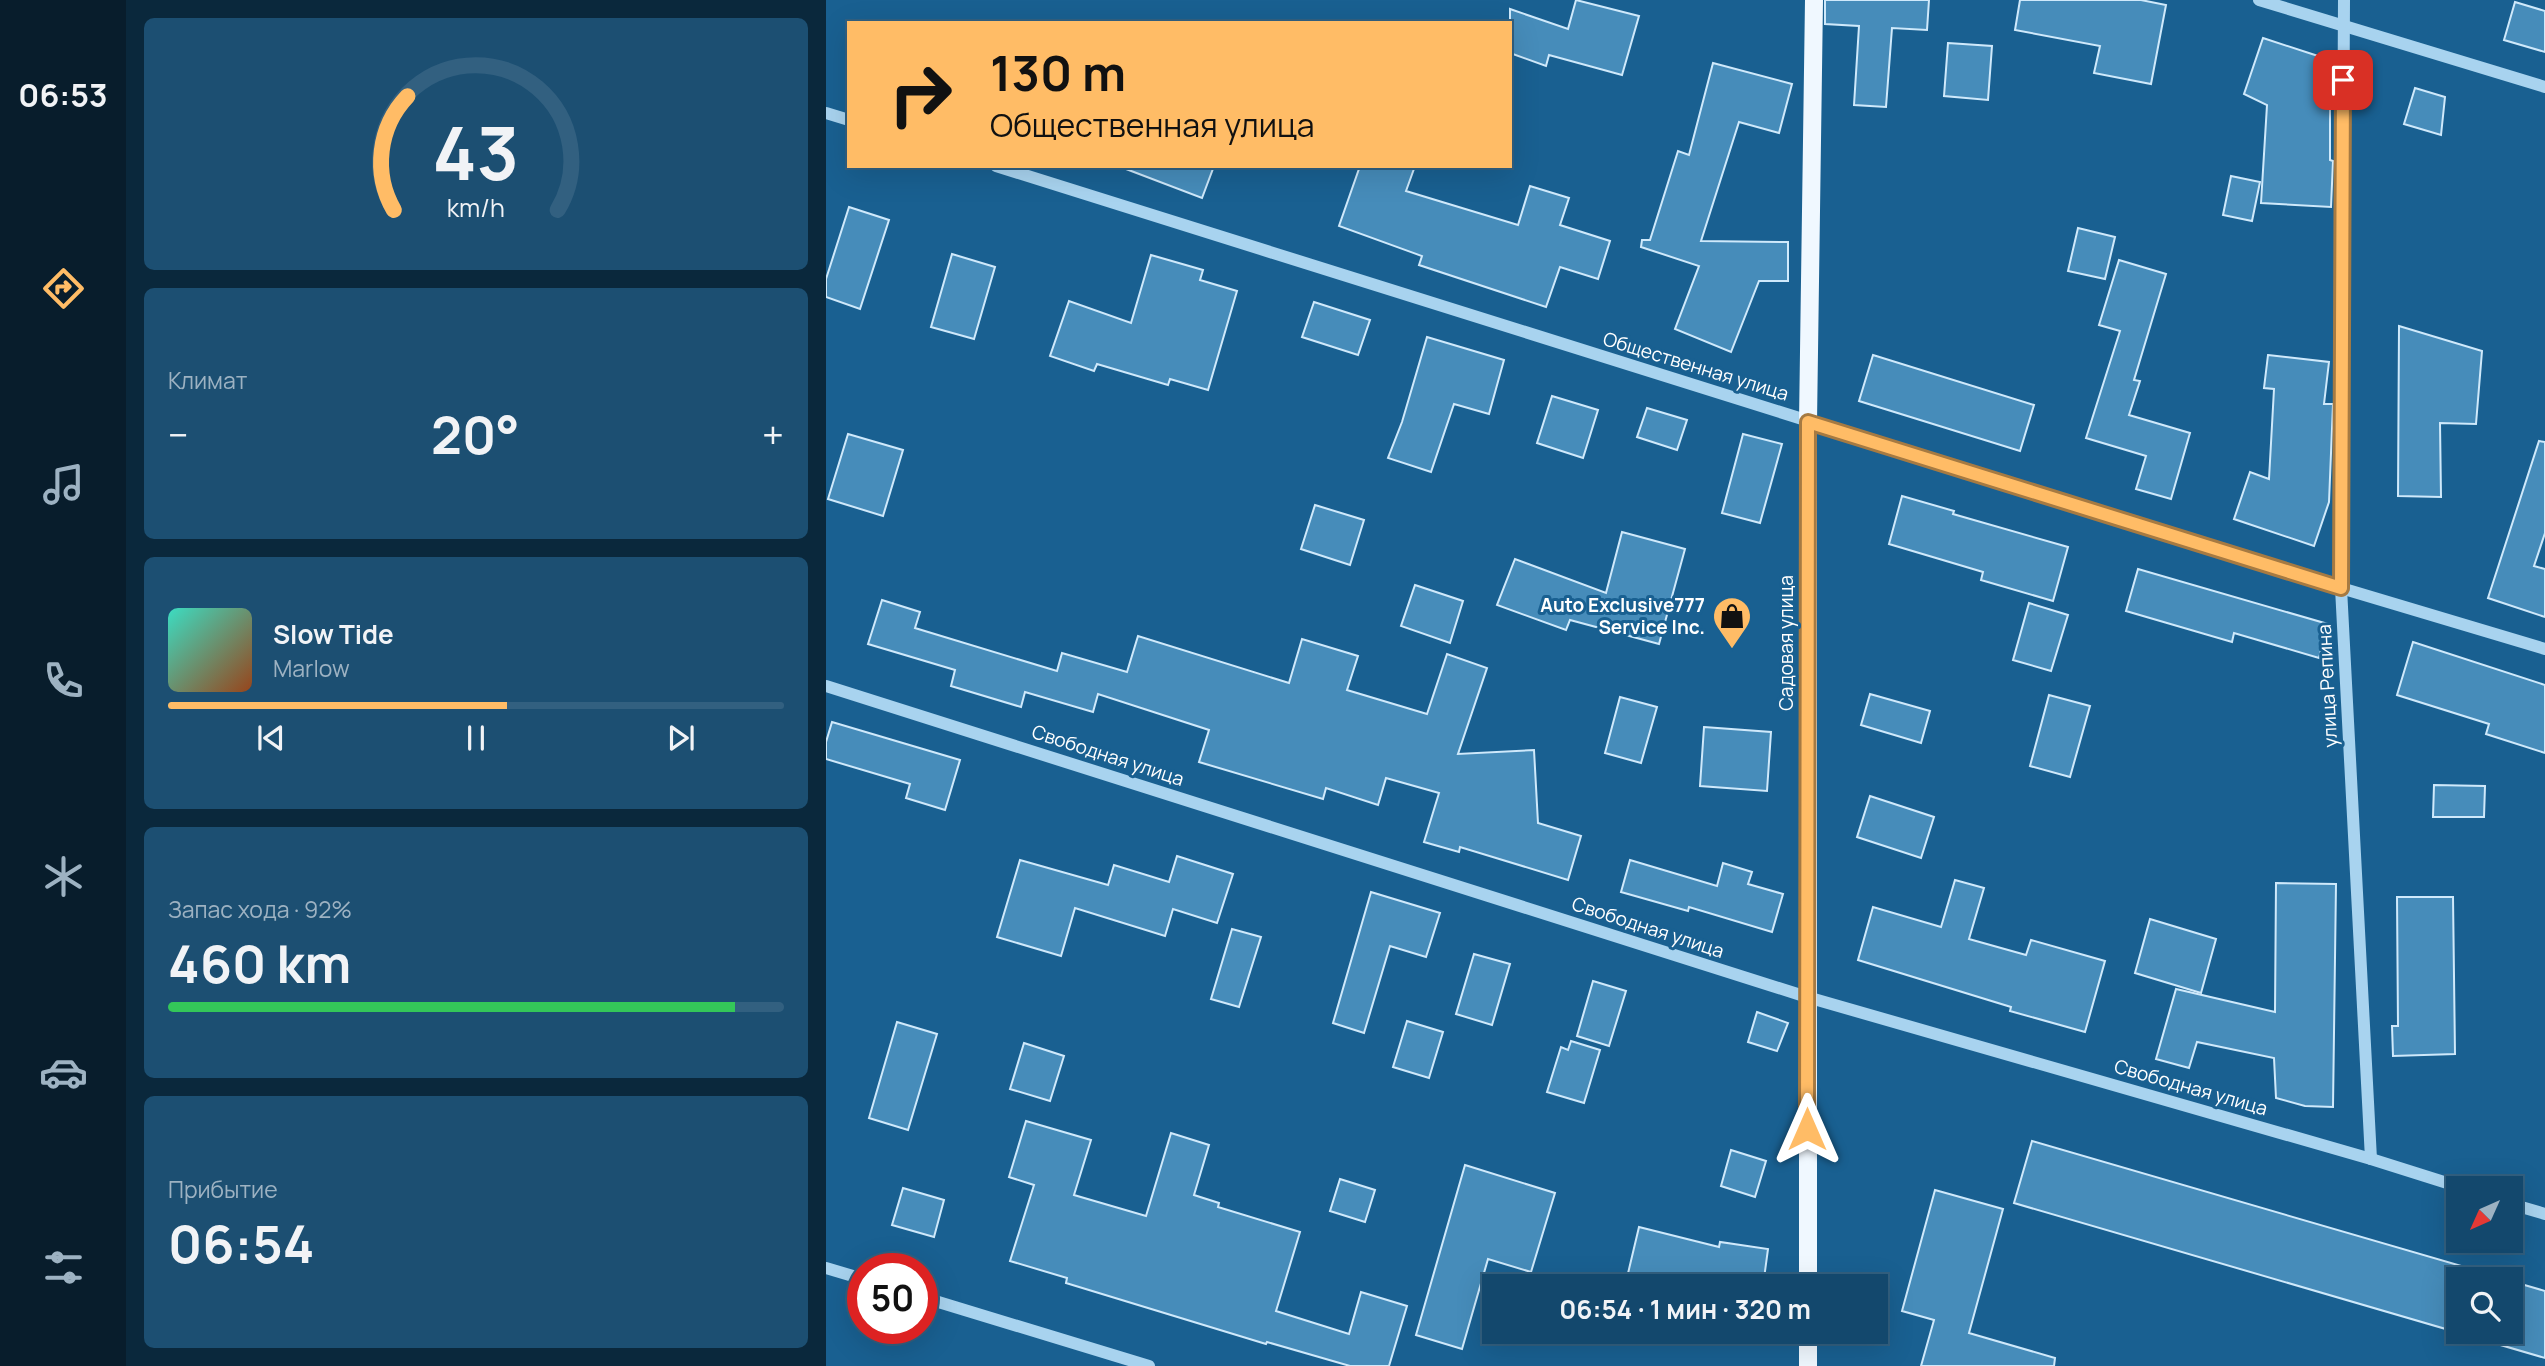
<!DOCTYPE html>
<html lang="ru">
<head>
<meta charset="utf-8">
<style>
  :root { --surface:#13486d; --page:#1c4f72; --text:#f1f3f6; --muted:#9db2c2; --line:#326080; --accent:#ffbc66 }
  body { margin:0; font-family:Manrope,sans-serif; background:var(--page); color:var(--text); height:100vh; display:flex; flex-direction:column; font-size:26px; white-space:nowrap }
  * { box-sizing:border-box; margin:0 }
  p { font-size:23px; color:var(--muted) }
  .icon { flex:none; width:38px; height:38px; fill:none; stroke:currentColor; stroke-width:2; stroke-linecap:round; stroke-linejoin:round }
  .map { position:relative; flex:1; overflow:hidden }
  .drawer { display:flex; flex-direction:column; gap:18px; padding:18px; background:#0a283c; width:700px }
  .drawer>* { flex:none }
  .banner { position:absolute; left:21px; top:21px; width:665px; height:147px; border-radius:0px; box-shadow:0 7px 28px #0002,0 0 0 2px var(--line); background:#ffbc66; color:#111; overflow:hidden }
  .needle { width:46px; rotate:225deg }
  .controls { position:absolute; left:1620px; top:1176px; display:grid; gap:14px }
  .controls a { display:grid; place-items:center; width:77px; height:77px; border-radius:0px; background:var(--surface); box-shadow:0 7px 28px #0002,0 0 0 2px var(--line); font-size:35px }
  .speed { position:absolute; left:21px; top:1253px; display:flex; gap:14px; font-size:35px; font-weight:700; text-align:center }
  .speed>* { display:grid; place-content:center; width:91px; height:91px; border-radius:50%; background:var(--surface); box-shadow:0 7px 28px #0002,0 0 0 2px var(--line); line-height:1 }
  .speed .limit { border:10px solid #d22; background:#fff; color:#111 }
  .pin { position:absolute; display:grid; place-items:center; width:60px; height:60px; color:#fff; margin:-30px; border-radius:14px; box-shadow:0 4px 10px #0006 }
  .me { position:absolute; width:77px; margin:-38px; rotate:0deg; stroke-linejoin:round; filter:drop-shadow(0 0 5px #0008) }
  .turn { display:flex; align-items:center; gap:24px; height:147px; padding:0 28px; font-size:32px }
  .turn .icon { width:91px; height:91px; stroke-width:2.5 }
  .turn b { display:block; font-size:49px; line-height:60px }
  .big { font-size:52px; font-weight:700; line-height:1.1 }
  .drawer .widget { flex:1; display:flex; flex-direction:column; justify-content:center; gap:10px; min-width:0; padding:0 24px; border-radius:10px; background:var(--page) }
  .drawer .dial { align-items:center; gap:0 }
  .dial svg { height:182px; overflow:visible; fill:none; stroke:var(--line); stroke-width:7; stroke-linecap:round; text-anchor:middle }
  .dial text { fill:var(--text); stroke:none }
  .song { display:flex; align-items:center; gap:21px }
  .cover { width:84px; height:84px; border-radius:10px; background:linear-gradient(135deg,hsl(170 70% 55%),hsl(20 70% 35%)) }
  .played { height:7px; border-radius:4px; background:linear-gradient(90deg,var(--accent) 55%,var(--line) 55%) }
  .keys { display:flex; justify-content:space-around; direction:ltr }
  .heat { display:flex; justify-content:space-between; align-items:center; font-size:38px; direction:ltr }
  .charge { height:10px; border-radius:5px; background:linear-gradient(90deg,#34c759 92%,var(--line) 0) }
  .trip { position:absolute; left:656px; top:1274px; width:406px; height:70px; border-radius:0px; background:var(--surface); box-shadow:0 7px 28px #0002,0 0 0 2px var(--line); font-weight:700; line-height:70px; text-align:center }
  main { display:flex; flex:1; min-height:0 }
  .tab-bar { display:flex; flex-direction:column; width:126px; justify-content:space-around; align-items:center; background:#081d2c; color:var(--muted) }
  .tab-bar .icon { width:49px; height:49px }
  .tab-bar .active { color:var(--accent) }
  .tab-bar b { font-size:32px; color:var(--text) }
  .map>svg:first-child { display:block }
  .building { fill:#468cba; stroke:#cfe9fb; stroke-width:2 }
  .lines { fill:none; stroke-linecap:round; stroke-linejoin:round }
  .minor { stroke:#a8d3ef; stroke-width:12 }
  .major { stroke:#f0f8ff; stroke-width:18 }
  .route-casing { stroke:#a67a42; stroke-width:18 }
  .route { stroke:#ffbc66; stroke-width:12 }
  .labels { text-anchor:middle; stroke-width:6; stroke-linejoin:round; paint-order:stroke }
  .street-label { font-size:19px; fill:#fff; stroke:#196091 }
  .poi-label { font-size:19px; font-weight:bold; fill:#fff; stroke:#196091; text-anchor:end }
</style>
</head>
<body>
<main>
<nav class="tab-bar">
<b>06:53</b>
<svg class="icon active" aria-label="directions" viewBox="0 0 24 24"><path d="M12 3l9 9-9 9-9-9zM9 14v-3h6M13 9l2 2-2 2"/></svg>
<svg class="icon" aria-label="music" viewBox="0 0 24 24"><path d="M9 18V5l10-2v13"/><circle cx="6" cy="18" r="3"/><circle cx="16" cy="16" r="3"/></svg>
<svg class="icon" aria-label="phone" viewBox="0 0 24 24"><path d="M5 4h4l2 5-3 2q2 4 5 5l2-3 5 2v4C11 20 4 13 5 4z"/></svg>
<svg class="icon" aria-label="climate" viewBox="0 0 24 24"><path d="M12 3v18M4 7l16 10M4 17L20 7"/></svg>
<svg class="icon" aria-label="car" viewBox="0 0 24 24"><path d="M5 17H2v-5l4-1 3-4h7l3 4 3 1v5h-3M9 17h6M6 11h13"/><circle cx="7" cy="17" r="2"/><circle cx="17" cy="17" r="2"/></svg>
<svg class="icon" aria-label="filters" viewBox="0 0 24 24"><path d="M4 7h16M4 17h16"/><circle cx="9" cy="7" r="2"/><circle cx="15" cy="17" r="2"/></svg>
</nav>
<section class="drawer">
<div class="widget dial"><svg viewBox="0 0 100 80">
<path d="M14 69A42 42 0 1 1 86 69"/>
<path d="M14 69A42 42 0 0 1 20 19" stroke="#ffbc66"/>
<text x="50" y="56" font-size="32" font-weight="700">43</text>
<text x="50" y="72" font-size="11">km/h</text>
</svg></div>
<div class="widget"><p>Климат</p>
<div class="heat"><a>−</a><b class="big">20°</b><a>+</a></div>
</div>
<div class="widget">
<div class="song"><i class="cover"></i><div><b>Slow Tide</b><p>Marlow</p></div></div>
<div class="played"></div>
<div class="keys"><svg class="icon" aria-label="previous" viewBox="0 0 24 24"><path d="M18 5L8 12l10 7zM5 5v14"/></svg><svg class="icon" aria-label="pause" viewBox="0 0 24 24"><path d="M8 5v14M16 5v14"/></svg><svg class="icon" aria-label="next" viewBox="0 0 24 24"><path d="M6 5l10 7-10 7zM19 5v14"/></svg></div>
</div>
<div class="widget"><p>Запас хода · 92%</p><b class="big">460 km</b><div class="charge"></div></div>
<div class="widget"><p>Прибытие</p><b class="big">06:54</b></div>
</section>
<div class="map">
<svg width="1719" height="1366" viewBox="0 0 1719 1366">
  <rect width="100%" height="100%" fill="#196091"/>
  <g class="building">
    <path d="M 750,0 L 813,16 L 796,75 L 723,55 L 720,66 L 684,53 L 684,9 L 742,29 Z"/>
    <path d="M 999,0 L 1103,0 L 1101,30 L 1066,28 L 1060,107 L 1028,105 L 1033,26 L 999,24 Z"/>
    <path d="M 1194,0 L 1315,0 L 1340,5 L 1325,84 L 1268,73 L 1274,46 L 1189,30 Z"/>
    <path d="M 1689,2 L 1719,11 L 1719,52 L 1678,40 Z"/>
    <path d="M 1437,38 L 1492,56 L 1501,61 L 1504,72 L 1504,160 L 1507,161 L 1505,207 L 1435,203 L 1441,105 L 1418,94 Z"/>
    <path d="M 1122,43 L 1166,46 L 1162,100 L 1118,96 Z"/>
    <path d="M 887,63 L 966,84 L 953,133 L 913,122 L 875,241 L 962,242 L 962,281 L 933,281 L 905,352 L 849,329 L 873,266 L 815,247 L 816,240 L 824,240 L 852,151 L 863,155 Z"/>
    <path d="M 1589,88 L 1619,97 L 1615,135 L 1578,124 Z"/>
    <path d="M 300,166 L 388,166 L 376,198 L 300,169 Z"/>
    <path d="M 534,166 L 589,166 L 580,191 L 692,225 L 704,186 L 743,198 L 734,225 L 784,241 L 772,279 L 734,267 L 720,307 L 593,265 L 596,256 L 513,226 Z"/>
    <path d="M 1405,176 L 1434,182 L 1426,221 L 1397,215 Z"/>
    <path d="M 23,207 L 63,220 L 34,309 L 0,297 L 0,279 Z"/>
    <path d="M 1252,228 L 1289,237 L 1279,279 L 1242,271 Z"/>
    <path d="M 126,254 L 169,267 L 148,339 L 105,327 Z"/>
    <path d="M 325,255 L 377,270 L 374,280 L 411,291 L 382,390 L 344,379 L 342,385 L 271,364 L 268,371 L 224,356 L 243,301 L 305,323 Z"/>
    <path d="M 1293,260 L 1340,274 L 1308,380 L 1314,381 L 1303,415 L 1364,433 L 1345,499 L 1310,489 L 1320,456 L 1260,438 L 1294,331 L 1273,325 Z"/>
    <path d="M 488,302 L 544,320 L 532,355 L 476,337 Z"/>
    <path d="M 1573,326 L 1656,351 L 1650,424 L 1614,423 L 1615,497 L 1572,496 Z"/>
    <path d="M 601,337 L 678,360 L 663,414 L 628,404 L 605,472 L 562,458 L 576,422 Z"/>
    <path d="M 1047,355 L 1208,405 L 1194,451 L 1033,401 Z"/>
    <path d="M 1442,355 L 1503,362 L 1498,404 L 1507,404 L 1503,502 L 1488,546 L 1408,519 L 1424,472 L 1443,479 L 1448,389 L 1438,388 Z"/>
    <path d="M 726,396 L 772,410 L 757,458 L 711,443 Z"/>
    <path d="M 821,408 L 861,420 L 851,450 L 811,437 Z"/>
    <path d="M 22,434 L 77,450 L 57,516 L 2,499 Z"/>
    <path d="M 917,434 L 956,444 L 934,523 L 896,513 Z"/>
    <path d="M 1713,441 L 1719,442 L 1719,533 L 1708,566 L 1719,569 L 1719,617 L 1662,598 Z"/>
    <path d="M 1076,496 L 1128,511 L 1127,514 L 1242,547 L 1227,601 L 1155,580 L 1157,572 L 1063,544 Z"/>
    <path d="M 489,505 L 538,520 L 524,565 L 475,549 Z"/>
    <path d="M 796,532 L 859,549 L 833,644 L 744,620 L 740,630 L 671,605 L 689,559 L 780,593 Z"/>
    <path d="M 1312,569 L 1502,624 L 1493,658 L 1408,633 L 1406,642 L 1300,611 Z"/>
    <path d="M 589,585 L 637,601 L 624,643 L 575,626 Z"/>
    <path d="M 56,600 L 94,612 L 89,628 L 231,671 L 236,653 L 301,672 L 312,636 L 463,683 L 476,639 L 532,656 L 521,690 L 601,714 L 621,654 L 661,668 L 632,754 L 708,750 L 712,823 L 755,836 L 742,880 L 634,847 L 633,852 L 598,842 L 613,793 L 560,778 L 552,805 L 500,788 L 497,799 L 373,762 L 383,730 L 272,694 L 267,712 L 199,692 L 195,707 L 125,686 L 129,670 L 42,644 Z"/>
    <path d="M 1203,603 L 1242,615 L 1225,671 L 1187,660 Z"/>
    <path d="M 1587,642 L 1719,685 L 1719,753 L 1660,734 L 1663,724 L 1571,695 Z"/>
    <path d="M 1044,694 L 1104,711 L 1095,743 L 1035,725 Z"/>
    <path d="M 1223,695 L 1264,706 L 1244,777 L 1204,766 Z"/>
    <path d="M 794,697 L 831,707 L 815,763 L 779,753 Z"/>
    <path d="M 6,722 L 134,760 L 119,810 L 80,798 L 84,784 L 0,759 L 0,742 Z"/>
    <path d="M 878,727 L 945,732 L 941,791 L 874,786 Z"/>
    <path d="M 1608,785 L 1659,786 L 1658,817 L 1607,817 Z"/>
    <path d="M 1044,796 L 1108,817 L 1095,858 L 1031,837 Z"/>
    <path d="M 351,856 L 407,874 L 391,923 L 347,909 L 339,936 L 249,908 L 235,956 L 171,937 L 194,860 L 282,885 L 288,865 L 343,882 Z"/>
    <path d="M 804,860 L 891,886 L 897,863 L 926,872 L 922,884 L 957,894 L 946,932 L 863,907 L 862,911 L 795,892 Z"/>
    <path d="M 1129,880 L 1158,888 L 1143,939 L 1200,955 L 1205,940 L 1279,961 L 1259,1032 L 1184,1011 L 1185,1007 L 1032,960 L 1047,907 L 1115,927 Z"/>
    <path d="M 1450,883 L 1510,884 L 1507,1107 L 1479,1106 L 1450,1098 L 1448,1058 L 1371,1042 L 1363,1068 L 1330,1059 L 1350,989 L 1449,1012 Z"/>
    <path d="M 545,892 L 614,913 L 600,957 L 564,946 L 538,1033 L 507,1023 Z"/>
    <path d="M 1571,897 L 1627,897 L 1629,1054 L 1567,1056 L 1566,1026 L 1572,1026 Z"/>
    <path d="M 1324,919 L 1390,939 L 1375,993 L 1309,973 Z"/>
    <path d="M 406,929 L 435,937 L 413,1007 L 385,999 Z"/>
    <path d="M 648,954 L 684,964 L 666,1025 L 630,1014 Z"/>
    <path d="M 767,981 L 800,991 L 783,1046 L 751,1036 Z"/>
    <path d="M 931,1012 L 962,1023 L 951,1051 L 922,1042 Z"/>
    <path d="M 581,1021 L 617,1032 L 603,1078 L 567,1067 Z"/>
    <path d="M 71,1022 L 111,1034 L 82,1130 L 43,1118 Z"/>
    <path d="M 745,1041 L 774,1050 L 758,1103 L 721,1092 L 735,1047 L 742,1050 Z"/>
    <path d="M 198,1043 L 238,1056 L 224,1101 L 184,1089 Z"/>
    <path d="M 200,1121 L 265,1140 L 248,1195 L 320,1216 L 345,1133 L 383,1145 L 368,1195 L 393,1203 L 392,1207 L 474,1232 L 450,1311 L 523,1334 L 535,1292 L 581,1306 L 563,1366 L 524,1366 L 441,1342 L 440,1344 L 240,1283 L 241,1278 L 184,1261 L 208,1185 L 183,1177 Z"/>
    <path d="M 1206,1141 L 1680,1279 L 1633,1279 L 1633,1332 L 1685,1332 L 1685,1281 L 1719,1291 L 1719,1358 L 1188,1203 Z"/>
    <path d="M 905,1150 L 940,1161 L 929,1197 L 895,1186 Z"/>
    <path d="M 639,1165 L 729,1193 L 705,1272 L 662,1259 L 636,1349 L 590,1335 Z"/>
    <path d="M 514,1179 L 549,1190 L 539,1222 L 504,1211 Z"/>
    <path d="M 77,1188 L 118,1200 L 108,1237 L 66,1225 Z"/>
    <path d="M 1109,1190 L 1177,1209 L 1143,1333 L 1229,1358 L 1228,1366 L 1095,1366 L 1108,1320 L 1076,1311 Z"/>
    <path d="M 813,1227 L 893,1247 L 894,1242 L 942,1249 L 937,1286 L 799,1286 Z"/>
  </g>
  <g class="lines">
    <g class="minor">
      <path d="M 1433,0 L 1719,87"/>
      <path d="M 1518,0 L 1515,588 L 1545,1159"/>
      <path d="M 0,113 L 23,120"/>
      <path d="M 170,166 L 1515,588 L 1719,649"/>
      <path d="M 0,686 L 981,997 L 1545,1159 L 1637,1188"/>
      <path d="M 1685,1204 L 1719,1214"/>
      <path d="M 0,1268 L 37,1279"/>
      <path d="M 96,1297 L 323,1366"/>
    </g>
    <g class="major">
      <path d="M 982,1286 L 982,422 L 988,0"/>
      <path d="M 982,1332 L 982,1366"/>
    </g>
  </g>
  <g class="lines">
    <defs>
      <path id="route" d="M 981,1129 L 982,422 L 1515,588 L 1517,80"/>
    </defs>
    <use href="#route" class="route-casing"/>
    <use href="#route" class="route"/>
  </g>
  <defs>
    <symbol id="shop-pin" viewBox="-11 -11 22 30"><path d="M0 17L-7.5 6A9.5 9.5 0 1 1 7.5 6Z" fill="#ffbc66" stroke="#196091"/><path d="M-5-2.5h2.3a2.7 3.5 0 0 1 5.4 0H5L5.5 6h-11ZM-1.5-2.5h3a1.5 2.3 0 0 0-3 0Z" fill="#111"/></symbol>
  </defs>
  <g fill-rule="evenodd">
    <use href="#shop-pin" x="884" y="594" width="44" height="60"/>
  </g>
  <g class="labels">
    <g class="street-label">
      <text transform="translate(870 366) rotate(17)" y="7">Общественная улица</text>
      <text transform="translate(960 643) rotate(-90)" y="7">Садовая улица</text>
      <text transform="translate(1501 686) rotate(-93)" y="7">улица Репина</text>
      <text transform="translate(282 755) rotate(18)" y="7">Свободная улица</text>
      <text transform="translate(822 927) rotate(18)" y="7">Свободная улица</text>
      <text transform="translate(1365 1087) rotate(16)" y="7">Свободная улица</text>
    </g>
    <g class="poi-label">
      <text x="879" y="612">Auto Exclusive777<tspan x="879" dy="22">Service Inc.</tspan></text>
    </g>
  </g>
</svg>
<div class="controls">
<a><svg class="needle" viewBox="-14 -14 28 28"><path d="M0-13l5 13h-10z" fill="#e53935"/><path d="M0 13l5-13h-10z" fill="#9db2c2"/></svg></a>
<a><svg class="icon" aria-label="search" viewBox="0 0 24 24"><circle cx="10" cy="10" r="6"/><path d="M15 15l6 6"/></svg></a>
</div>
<div class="speed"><div class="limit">50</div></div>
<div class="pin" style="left:1517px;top:80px;background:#d93025"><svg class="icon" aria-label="arrive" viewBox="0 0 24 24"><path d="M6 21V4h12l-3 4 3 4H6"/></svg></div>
<svg class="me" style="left:981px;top:1129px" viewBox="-20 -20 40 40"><path d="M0-17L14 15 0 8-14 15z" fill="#ffbc66" stroke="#fff" stroke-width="4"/></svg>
<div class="trip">06:54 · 1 мин · 320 m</div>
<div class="banner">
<div class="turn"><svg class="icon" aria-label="right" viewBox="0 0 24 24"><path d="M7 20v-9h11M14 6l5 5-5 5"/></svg><div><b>130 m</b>Общественная улица</div></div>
</div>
</div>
</main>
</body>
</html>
